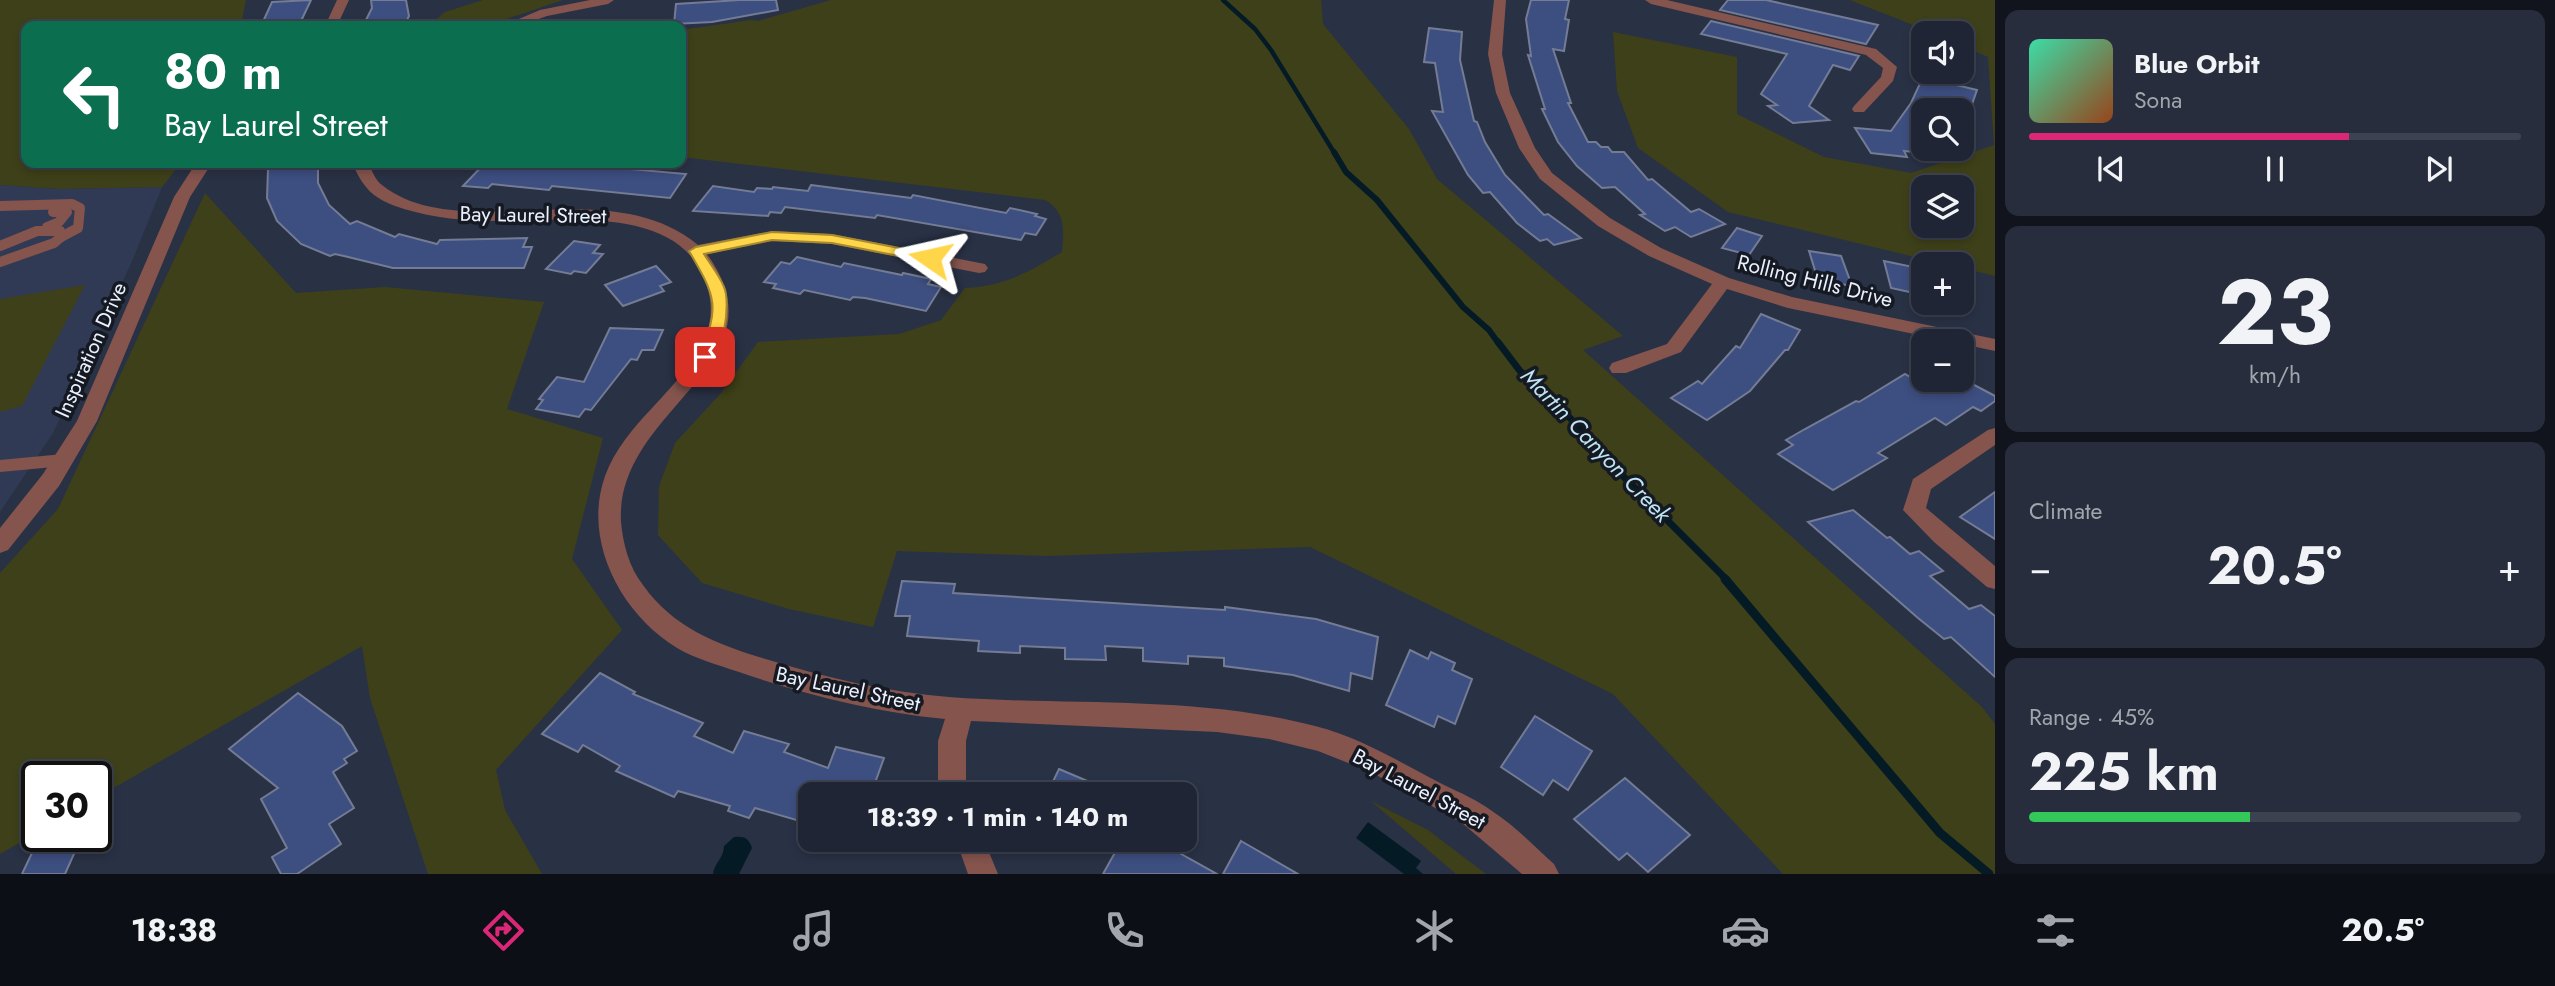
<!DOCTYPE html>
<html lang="en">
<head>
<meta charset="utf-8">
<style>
  :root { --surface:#1f2534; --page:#272d3c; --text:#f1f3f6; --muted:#a1a5ac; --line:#3c424f; --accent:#db2777 }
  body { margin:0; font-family:Jost,sans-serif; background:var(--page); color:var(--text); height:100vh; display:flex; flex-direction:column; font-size:26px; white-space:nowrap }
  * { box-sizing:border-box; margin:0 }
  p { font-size:23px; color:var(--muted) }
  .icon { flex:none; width:38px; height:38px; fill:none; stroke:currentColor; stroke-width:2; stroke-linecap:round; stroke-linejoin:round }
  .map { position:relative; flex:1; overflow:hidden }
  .side { display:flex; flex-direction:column; gap:10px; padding:10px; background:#11141d; width:560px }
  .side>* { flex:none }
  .top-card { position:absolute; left:21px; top:21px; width:665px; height:147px; border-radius:14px; box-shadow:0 4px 10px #0003,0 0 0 2px var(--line); background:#0b6e4f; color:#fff; overflow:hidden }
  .controls { position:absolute; left:1911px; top:21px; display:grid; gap:14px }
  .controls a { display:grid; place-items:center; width:63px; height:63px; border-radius:14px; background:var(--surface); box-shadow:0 4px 10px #0003,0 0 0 2px var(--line); font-size:35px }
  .speed { position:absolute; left:21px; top:761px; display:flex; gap:14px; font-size:35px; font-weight:700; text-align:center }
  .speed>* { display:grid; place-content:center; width:91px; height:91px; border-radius:50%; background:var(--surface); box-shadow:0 4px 10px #0003,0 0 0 2px var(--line); line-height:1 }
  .speed .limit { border:4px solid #111; border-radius:10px; background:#fff; color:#111 }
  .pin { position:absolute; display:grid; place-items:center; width:60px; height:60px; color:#fff; margin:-30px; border-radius:14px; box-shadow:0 4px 10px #0006 }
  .me { position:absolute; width:77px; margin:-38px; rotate:281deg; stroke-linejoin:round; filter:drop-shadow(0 0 5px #0008) }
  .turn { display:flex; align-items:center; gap:24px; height:147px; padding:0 28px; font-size:32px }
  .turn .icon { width:91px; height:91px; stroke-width:2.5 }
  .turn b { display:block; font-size:49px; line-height:60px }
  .big { font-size:52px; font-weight:700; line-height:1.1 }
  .side .widget { flex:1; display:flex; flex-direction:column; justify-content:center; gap:10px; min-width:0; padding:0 24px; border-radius:14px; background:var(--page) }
  .side .dial { align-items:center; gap:0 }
  .dial b { font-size:91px; line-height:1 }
  .song { display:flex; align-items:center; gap:21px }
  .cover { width:84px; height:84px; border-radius:10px; background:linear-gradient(135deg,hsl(160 70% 55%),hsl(20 70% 35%)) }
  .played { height:7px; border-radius:4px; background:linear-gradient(90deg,var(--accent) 65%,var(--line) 65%) }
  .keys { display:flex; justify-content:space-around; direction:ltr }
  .heat { display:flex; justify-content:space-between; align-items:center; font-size:38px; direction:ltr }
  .charge { height:10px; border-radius:5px; background:linear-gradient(90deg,#34c759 45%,var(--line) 0) }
  .trip { position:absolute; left:798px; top:782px; width:399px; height:70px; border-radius:14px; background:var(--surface); box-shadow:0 4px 10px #0003,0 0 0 2px var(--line); font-weight:700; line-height:70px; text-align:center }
  .tabs { display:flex; height:112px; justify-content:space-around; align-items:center; background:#0c0f15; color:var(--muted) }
  .tabs .icon { width:49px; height:49px }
  .tabs .active { color:var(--accent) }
  .tabs b { font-size:32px; color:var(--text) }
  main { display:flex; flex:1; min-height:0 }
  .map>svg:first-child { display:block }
  .built { fill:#313a55 }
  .green { fill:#3e4019; fill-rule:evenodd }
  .water { fill:#041b25 }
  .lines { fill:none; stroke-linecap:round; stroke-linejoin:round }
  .stream-far3 { stroke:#041b25; stroke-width:4.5 }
  .stream-far2 { stroke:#041b25; stroke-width:6 }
  .stream-far1 { stroke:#041b25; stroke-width:7 }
  .stream { stroke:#041b25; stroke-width:9 }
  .building { fill:#3d4e80; stroke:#737c94; stroke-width:2 }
  .lane-far1 { stroke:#84544d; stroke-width:10 }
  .lane { stroke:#84544d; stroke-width:12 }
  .street { fill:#84544d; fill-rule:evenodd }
  .route { fill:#ffd54a; stroke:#a68a30; stroke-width:2 }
  .labels { text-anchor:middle; stroke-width:7; stroke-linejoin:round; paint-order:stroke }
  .street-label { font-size:21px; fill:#ebf0fe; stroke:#151922 }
  .water-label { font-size:23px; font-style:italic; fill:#bee4f5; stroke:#151922 }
</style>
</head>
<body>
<main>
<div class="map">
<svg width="1995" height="874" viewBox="0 0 1995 874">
  <rect width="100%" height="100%" fill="#293145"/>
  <path class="built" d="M 0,185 L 60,189 L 162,187 L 133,259 L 53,433 L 0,512 Z"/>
  <g class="green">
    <path d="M 0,0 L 246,0 L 241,26 L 26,26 L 26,163 L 181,163 L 162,187 L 60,189 L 0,185 Z"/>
    <path d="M 483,0 L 563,0 L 486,26 L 428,26 L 445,12 Z"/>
    <path d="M 831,0 L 1321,0 L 1323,24 L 1409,129 L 1437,179 L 1623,336 L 1583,350 L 1982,707 L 1995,724 L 1995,874 L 1783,874 L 1613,694 L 1310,547 L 1048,556 L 897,551 L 873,627 L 789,609 L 702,583 L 658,535 L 659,486 L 675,443 L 721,393 L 758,342 L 899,334 L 941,320 L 965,288 C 1005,286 1029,272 1062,252 C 1064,231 1066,212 1045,200 L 681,157 L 681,30 L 751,20 L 758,21 Z"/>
    <path d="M 1850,0 L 1995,0 L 1995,276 L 1962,268 L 1962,264 L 1944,264 L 1728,212 L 1638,148 L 1617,91 L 1613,32 L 1737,57 L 1737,114 L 1824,157 L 1911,173 L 1994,145 L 1988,57 L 1962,46 L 1962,33 L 1933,33 ZM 1923,187 L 1962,187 L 1962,226 L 1923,226 Z"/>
    <path d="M 205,193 L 296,293 L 385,287 L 544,302 L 507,409 L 603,438 L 572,559 L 622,630 L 496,770 L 505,810 L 542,874 L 428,874 L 370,698 L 362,646 L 96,798 L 96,777 L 37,777 L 37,833 L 0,854 L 0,573 L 58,509 Z"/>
    <path d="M 85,285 L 22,406 L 0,412 L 0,299 Z"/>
    <path d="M 1371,801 L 1428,830 L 1486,874 L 1456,874 Z"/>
  </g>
  <g class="water">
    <path d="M 1368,822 L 1421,861 L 1416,868 L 1423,874 L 1404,874 L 1356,838 Z"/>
    <path d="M 734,837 C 744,836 749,838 752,848 L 739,874 L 713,874 C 714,863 724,858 724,846 Z"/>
  </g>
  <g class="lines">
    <path class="stream-far3" d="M 1223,0 L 1255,29 L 1271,50 L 1335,154"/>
    <path class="stream-far2" d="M 1334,152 L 1346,172 L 1377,200 L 1463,307 L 1489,330 L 1499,344"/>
    <path class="stream-far1" d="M 1498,342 L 1520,371 L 1570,418 L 1619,472 L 1727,580"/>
    <path class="stream" d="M 1725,579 L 1940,833 L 1989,874"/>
  </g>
  <g class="building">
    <path d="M 311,0 L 301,21 L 293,26 L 261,26 L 272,2 Z"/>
    <path d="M 371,0 L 406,0 L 409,16 L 404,26 L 363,26 L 372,8 Z"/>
    <path d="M 740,0 L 776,0 L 778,10 L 712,22 L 674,24 L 676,4 Z"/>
    <path d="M 1531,0 L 1569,0 L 1565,19 L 1569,20 L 1564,51 L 1553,49 L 1571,103 L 1568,103 L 1588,142 L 1596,142 L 1601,147 L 1608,147 L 1612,152 L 1624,152 L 1648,180 L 1652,179 L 1691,212 L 1699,209 L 1725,224 L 1691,237 L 1675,227 L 1665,231 L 1640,215 L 1645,214 L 1615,187 L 1602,188 L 1577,166 L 1558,142 L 1542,109 L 1545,109 L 1528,55 L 1531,56 L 1526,19 Z"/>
    <path d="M 1728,0 L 1766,0 L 1878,25 L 1866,44 L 1720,10 Z"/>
    <path d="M 1711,21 L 1859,56 L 1850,70 L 1833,65 L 1809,106 L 1829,120 L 1793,123 L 1768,106 L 1777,105 L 1761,94 L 1787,54 L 1701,34 Z"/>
    <path d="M 1429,28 L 1462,32 L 1460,60 L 1474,121 L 1477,122 L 1485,142 L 1505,175 L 1544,215 L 1548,214 L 1581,238 L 1554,245 L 1547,239 L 1540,241 L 1517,223 L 1490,192 L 1483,193 L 1468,175 L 1432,111 L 1443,112 L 1435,63 L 1424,62 Z"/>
    <path d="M 1923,77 L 1977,90 L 1970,110 L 1923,110 L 1923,153 L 1904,151 L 1907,157 L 1871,153 L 1855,128 L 1891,131 L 1911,103 Z"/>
    <path d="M 303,163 L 318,163 L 318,183 L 329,205 L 350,224 L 357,221 L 395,237 L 399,234 L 437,244 L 440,240 L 527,238 L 523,247 L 532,247 L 524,268 L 393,268 L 344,256 L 335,254 L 330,256 L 301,244 L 277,221 L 267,198 L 268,169 Z"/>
    <path d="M 485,163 L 541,166 L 544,163 L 564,163 L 686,174 L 670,198 L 552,186 L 549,190 L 492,184 L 488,188 L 463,186 Z"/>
    <path d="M 811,185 L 911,198 L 913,195 L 1006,213 L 1010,208 L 1037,214 L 1035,216 L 1046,219 L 1036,235 L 1025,233 L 1021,240 L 877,215 L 875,218 L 785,207 L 781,213 L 770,212 L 768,216 L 693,211 L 713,186 L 754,192 L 757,188 L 772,189 L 773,187 L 808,191 Z"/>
    <path d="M 1737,228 L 1762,236 L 1749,255 L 1722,248 Z"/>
    <path d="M 574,241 L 600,245 L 593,253 L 603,254 L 586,273 L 574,271 L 571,274 L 546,269 Z"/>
    <path d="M 1809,251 L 1841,256 L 1852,286 L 1818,280 Z"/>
    <path d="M 797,257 L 841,267 L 844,263 L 902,275 L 903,273 L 931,279 L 928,284 L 941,287 L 926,311 L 865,298 L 853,297 L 850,300 L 804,290 L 800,294 L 773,288 L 776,284 L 764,282 L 781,262 L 790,264 Z"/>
    <path d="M 1884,261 L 1923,269 L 1923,295 L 1891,288 Z"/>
    <path d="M 656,266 L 671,282 L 660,286 L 664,291 L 623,306 L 605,285 Z"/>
    <path d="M 1761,314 L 1800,330 L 1788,350 L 1785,350 L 1750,391 L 1707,420 L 1671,398 L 1698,381 L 1702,384 L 1736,346 L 1740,348 Z"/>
    <path d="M 610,328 L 663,330 L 654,350 L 642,350 L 637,360 L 631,359 L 591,410 L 585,409 L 579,417 L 536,409 L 543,400 L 539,399 L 557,377 L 584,382 Z"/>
    <path d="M 1923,372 L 1923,380 L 1965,380 L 1995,396 L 1995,401 L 1981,411 L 1973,407 L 1946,425 L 1935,418 L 1878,453 L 1887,458 L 1833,490 L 1778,454 L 1793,445 L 1786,440 L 1805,429 L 1856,401 L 1859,402 L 1905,374 L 1912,378 Z"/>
    <path d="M 1995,492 L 1995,539 L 1960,517 Z"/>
    <path d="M 1853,510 L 1887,538 L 1890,537 L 1910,554 L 1919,551 L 1943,571 L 1930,576 L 1969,609 L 1981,605 L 1995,616 L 1995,677 L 1951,637 L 1944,639 L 1918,618 L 1808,522 Z"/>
    <path d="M 902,581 L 955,584 L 953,593 L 1225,610 L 1225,607 L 1316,619 L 1378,637 L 1372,679 L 1351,673 L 1349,691 L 1293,675 L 1224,666 L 1224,658 L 1188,656 L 1188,664 L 1143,661 L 1143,648 L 1105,646 L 1106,660 L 1065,659 L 1065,648 L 1020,646 L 1020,653 L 978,651 L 979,641 L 907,636 L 910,616 L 895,616 Z"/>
    <path d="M 1410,650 L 1428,659 L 1431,652 L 1455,663 L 1452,670 L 1472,679 L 1455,724 L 1438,716 L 1434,727 L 1386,705 Z"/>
    <path d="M 600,673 L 635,692 L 633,694 L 703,723 L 694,736 L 733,753 L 744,731 L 789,744 L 784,752 L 828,768 L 836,747 L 884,758 L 871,794 L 810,794 L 810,824 L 755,808 L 749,818 L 728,811 L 730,806 L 678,791 L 674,797 L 616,771 L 620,766 L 583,745 L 578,752 L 542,734 Z"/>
    <path d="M 298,693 L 342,726 L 357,751 L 344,759 L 347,763 L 333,772 L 354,808 L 329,824 L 341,844 L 297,874 L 281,874 L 272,857 L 287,848 L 261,799 L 278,788 L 229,749 Z"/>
    <path d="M 1535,716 L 1592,751 L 1568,790 L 1553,780 L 1543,795 L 1501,767 Z"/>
    <path d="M 1059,769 L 1118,794 L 1047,794 Z"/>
    <path d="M 1625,778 L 1690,835 L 1648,872 L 1627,853 L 1619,860 L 1574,819 Z"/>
    <path d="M 40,836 L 82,836 L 65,874 L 22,874 Z"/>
    <path d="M 1122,840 L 1156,840 L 1217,874 L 1103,874 Z"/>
    <path d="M 1241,841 L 1298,874 L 1223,874 Z"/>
  </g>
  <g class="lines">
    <g class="lane-far1">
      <path d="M 0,206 L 72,204 L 80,208 L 78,228 L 61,237"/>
      <path d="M 47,227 L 59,222 L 67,212 L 53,212"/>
      <path d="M 0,246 L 37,231 L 60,231 L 61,237 L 54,243 L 0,262"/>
    </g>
    <path class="lane" d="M 0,466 L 64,460"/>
    <g class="street">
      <path d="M 337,0 L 349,0 L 337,26 L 325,26 Z"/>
      <path d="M 590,0 L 614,0 L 608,4 L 547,16 L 519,26 L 502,26 L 540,10 Z"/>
      <path d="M 1494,0 L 1506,0 L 1502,54 L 1510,93 L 1535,148 L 1552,173 L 1610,218 L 1661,248 L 1729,278 L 1792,297 L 1995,339 L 1995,351 L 1962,344 L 1962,341 L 1948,341 L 1788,308 L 1727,289 L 1681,352 L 1626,373 L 1612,373 L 1609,368 L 1612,363 L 1667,344 L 1712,284 L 1649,256 L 1598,226 L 1540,179 L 1519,148 L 1496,93 L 1488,54 Z"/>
      <path d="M 1645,0 L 1667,0 L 1876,49 L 1897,67 L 1893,81 L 1864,112 L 1854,112 L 1852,109 L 1854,106 L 1881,77 L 1883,68 L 1866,55 L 1651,4 Z"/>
      <path d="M 196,163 L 212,163 L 190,197 L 97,421 L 59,486 L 8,550 L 0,553 L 0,528 L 43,474 L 77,421 L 174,197 Z"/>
      <path d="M 352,163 L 368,163 C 372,170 375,180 382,185 C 460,247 607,170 698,245 L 772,231 L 832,234 L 985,264 L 988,268 L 985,272 L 979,273 L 832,244 L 772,241 L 707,254 C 788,366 615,407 621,522 C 623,544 629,567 643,585 C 674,629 719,645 769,660 C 827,678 888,692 949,697 C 1070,706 1195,695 1315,726 C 1362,738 1401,763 1444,785 C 1461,793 1477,800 1492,811 C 1515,826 1534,846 1554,864 L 1559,874 L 1522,874 L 1462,823 L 1371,772 L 1318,751 L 1269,739 L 1217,732 L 971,721 L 966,741 L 966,794 L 938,794 L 938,741 L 945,719 C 875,712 806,695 739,672 C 718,665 696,659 677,648 C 621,614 582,541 605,476 C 625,422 678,393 703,342 C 716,316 712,288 696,263 C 659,207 554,221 497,221 C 465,221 434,218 404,209 C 391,205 374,198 366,187 C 360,180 356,171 352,163 Z"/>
      <path d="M 1995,428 L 1995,445 L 1931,489 L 1926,508 L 1995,566 L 1995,589 L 1987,587 L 1934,542 L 1903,510 L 1913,479 L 1988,430 Z"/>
      <path d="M 956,840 L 984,840 L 998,874 L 968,874 Z"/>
    </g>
  </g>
  <path class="route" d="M 772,232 L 832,235 L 930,254 L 937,258 L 930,262 L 832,243 L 772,240 L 704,254 C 710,264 719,275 724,287 C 731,303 724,357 705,362 L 700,361 L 698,357 C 721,307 716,297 689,251 L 696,247 Z"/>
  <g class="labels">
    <g class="street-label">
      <text transform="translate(533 215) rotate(1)" y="7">Bay Laurel Street</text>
      <text transform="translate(1815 281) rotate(14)" y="7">Rolling Hills Drive</text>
      <text transform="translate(91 350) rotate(-66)" y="7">Inspiration Drive</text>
      <text transform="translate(848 689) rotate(12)" y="7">Bay Laurel Street</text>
      <text transform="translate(1419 789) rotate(28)" y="7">Bay Laurel Street</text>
    </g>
    <g class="water-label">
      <text transform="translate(1596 445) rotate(46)" y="8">Martin Canyon Creek</text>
    </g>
  </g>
</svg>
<div class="controls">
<a><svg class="icon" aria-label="sound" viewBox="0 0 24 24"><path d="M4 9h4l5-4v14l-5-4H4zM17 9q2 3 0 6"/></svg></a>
<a><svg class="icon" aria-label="search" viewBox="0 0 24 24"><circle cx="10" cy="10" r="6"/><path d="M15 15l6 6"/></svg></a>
<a><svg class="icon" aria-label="layers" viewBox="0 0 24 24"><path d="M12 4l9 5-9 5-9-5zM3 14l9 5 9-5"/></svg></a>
<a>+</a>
<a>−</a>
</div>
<div class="speed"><div class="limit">30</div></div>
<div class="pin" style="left:705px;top:357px;background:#d93025"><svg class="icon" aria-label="arrive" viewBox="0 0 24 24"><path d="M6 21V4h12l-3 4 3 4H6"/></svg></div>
<svg class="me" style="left:930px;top:258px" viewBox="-20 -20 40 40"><path d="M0-17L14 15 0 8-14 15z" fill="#ffd54a" stroke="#fff" stroke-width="4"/></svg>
<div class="trip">18:39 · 1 min · 140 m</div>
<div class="top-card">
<div class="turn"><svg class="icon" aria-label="left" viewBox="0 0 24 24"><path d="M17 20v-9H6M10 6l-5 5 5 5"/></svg><div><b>80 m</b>Bay Laurel Street</div></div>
</div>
</div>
<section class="side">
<div class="widget">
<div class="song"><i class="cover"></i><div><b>Blue Orbit</b><p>Sona</p></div></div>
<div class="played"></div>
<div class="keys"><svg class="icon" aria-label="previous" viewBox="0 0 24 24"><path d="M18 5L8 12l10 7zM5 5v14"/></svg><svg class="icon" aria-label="pause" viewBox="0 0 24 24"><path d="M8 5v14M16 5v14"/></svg><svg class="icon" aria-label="next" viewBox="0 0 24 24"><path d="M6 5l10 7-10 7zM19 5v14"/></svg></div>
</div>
<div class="widget dial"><b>23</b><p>km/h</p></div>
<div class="widget"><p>Climate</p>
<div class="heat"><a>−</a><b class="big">20.5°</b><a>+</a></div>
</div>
<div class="widget"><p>Range · 45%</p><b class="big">225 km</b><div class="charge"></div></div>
</section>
</main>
<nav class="tabs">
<b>18:38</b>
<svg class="icon active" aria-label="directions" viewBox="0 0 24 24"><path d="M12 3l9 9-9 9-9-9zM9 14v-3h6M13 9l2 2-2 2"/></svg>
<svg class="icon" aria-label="music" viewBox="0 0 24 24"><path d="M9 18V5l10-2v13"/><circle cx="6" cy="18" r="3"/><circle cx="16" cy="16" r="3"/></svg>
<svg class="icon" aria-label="phone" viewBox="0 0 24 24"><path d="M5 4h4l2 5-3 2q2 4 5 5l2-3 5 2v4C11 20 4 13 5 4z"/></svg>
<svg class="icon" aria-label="climate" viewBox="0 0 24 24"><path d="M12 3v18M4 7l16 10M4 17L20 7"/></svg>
<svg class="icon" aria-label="car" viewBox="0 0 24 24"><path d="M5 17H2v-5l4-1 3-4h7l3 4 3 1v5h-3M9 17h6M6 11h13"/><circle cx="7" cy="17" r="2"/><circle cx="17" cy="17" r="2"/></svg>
<svg class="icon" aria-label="filters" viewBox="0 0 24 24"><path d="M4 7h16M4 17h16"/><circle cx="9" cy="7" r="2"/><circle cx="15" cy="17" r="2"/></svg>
<b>20.5°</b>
</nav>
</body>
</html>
